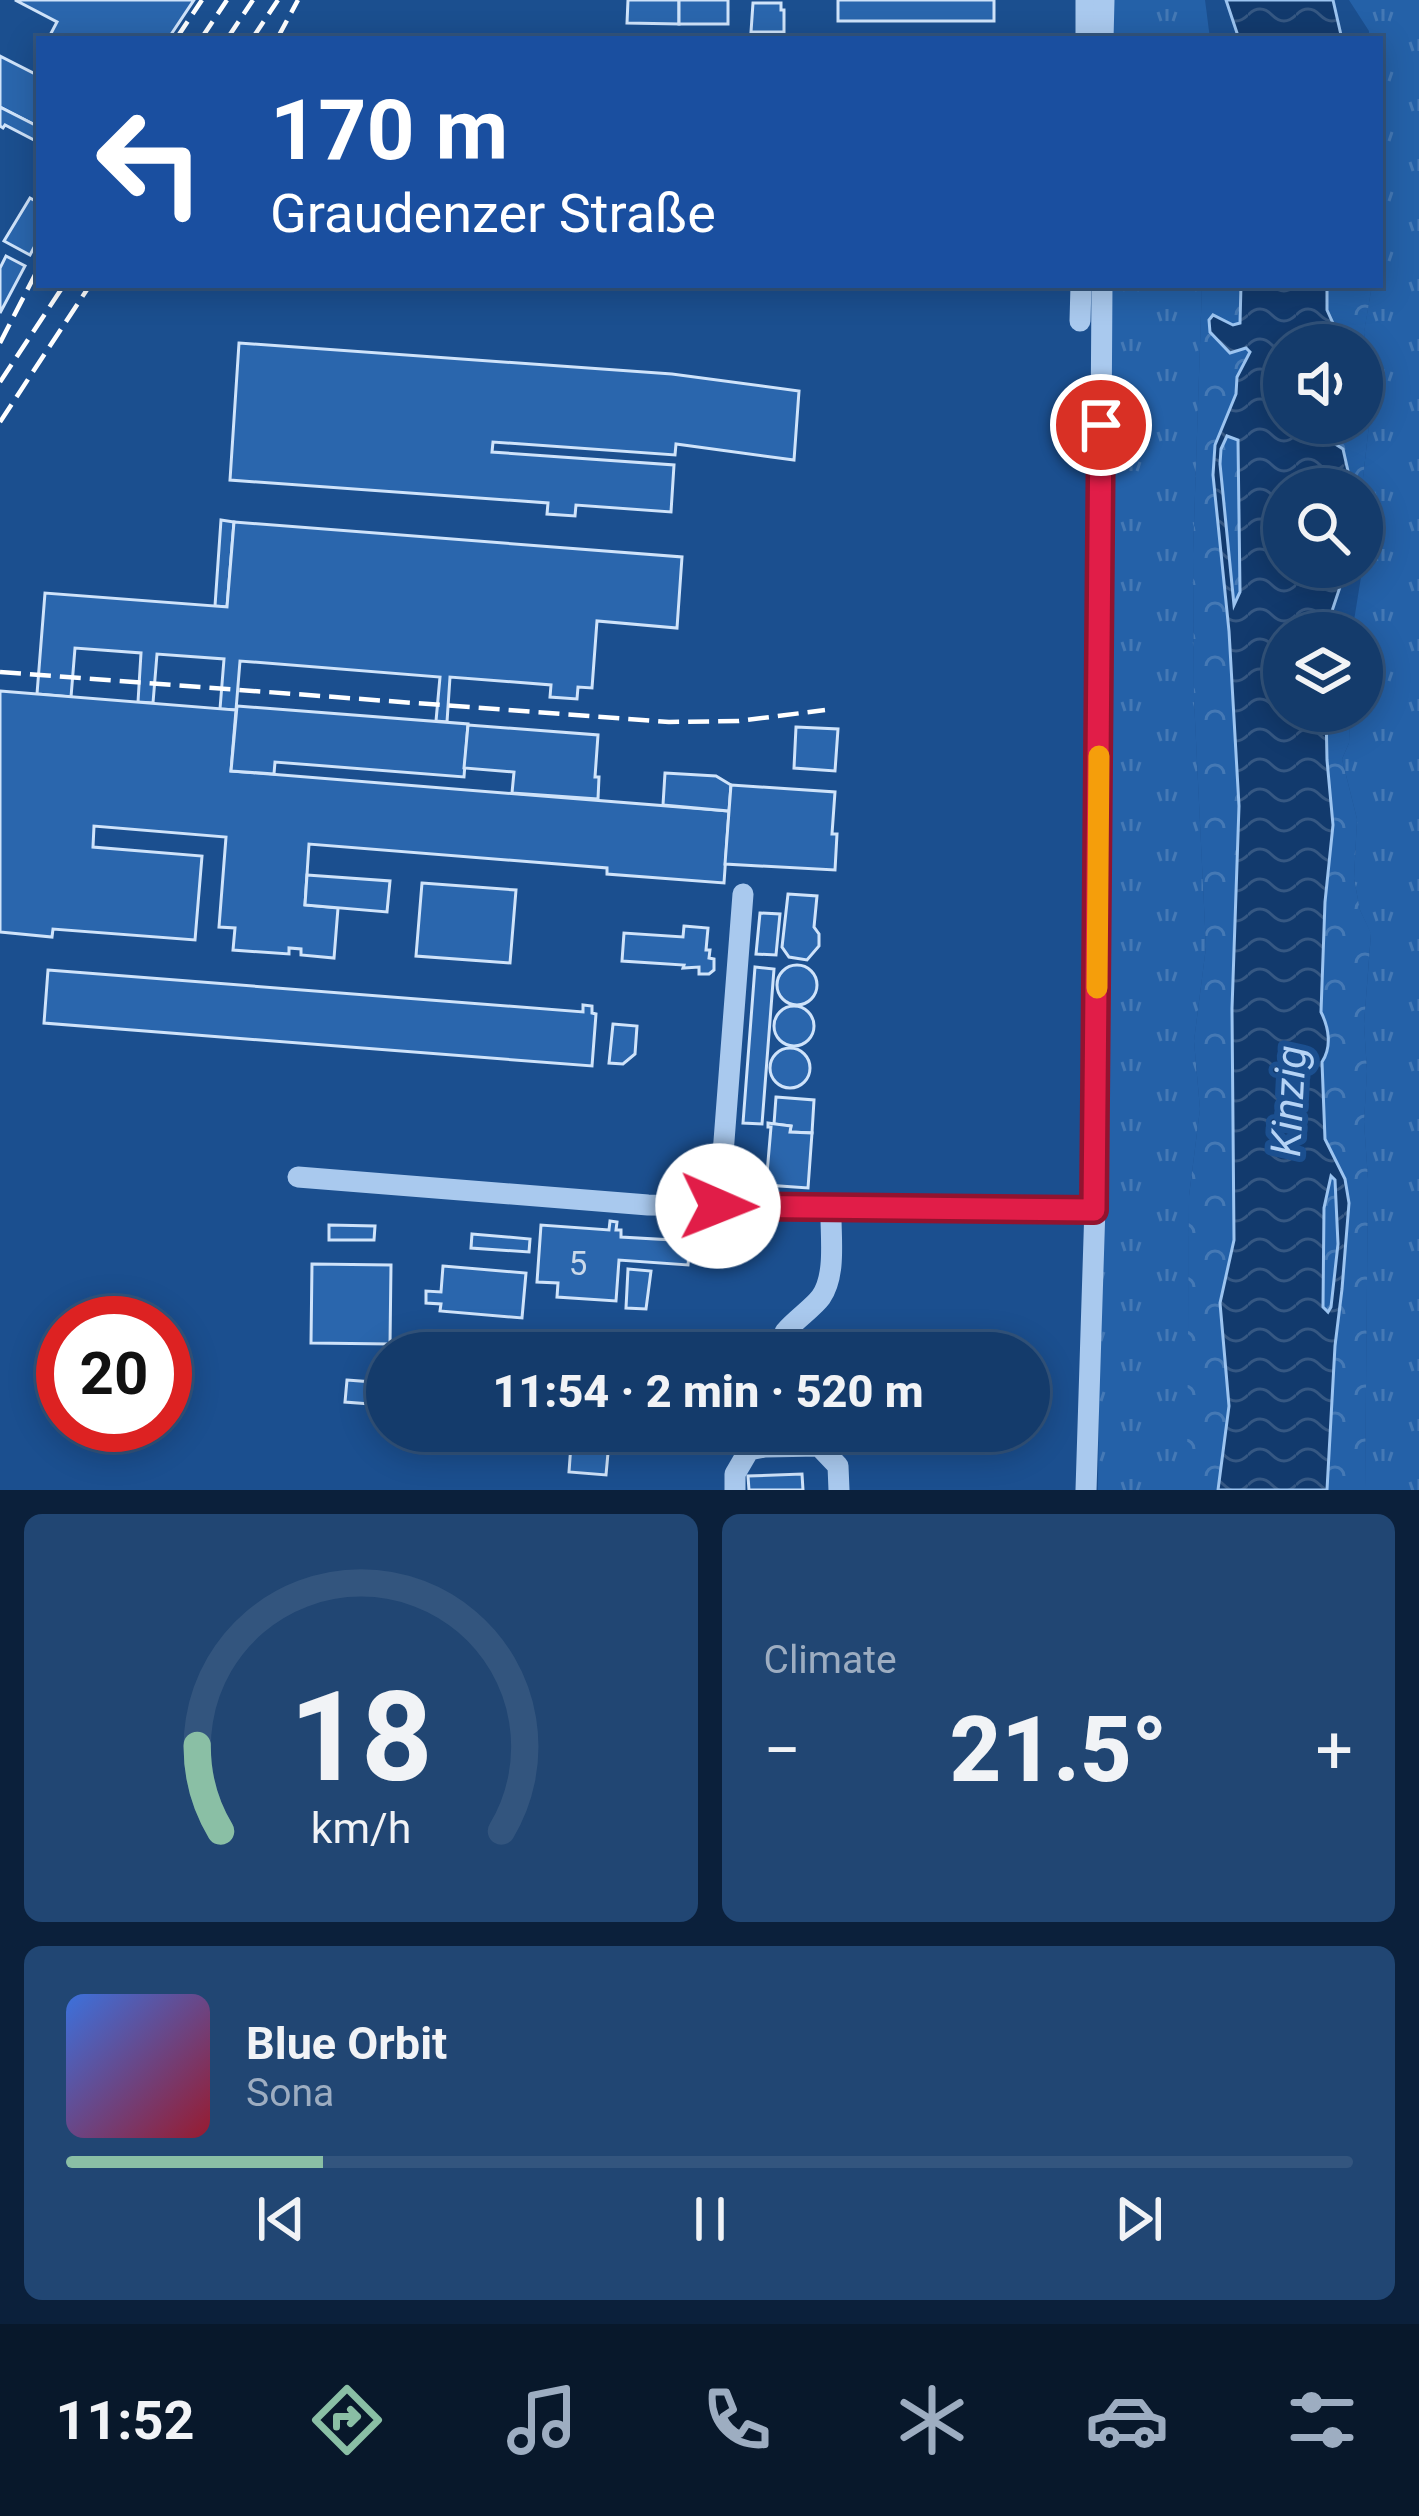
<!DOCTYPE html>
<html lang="en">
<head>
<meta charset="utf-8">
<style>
  :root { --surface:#143b6b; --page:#214673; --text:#f1f3f6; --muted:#9dadc1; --line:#33557e; --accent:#8abfa5 }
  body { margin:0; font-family:Roboto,sans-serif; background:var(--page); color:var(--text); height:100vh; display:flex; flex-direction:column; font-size:45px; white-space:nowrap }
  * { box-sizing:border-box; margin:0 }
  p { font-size:39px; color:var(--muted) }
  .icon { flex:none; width:66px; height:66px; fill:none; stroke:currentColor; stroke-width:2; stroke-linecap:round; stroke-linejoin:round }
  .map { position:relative; height:1490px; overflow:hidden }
  .panel { display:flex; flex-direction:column; gap:24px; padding:24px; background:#0b203b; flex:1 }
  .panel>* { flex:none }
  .top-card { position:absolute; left:36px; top:36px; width:1347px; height:252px; border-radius:0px; box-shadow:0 6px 30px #0003,0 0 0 3px var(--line); background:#1a4fa0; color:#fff; overflow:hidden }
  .controls { position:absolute; left:1263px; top:324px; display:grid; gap:24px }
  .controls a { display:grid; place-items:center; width:120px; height:120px; border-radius:50%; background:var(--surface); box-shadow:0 6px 30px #0003,0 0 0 3px var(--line); font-size:60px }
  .speed { position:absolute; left:36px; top:1296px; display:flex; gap:24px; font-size:60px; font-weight:700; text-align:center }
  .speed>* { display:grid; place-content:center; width:156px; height:156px; border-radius:50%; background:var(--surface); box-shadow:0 6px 30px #0003,0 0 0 3px var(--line); line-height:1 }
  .speed .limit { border:18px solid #d22; background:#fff; color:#111 }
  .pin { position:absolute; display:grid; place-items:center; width:102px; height:102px; color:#fff; margin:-51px; border:6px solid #fff; border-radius:50%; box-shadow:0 3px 12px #0007 }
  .me { position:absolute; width:132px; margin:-66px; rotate:91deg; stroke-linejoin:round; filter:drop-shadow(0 0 9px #0008) }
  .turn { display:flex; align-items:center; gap:42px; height:252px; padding:0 36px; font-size:54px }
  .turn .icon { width:156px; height:156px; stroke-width:2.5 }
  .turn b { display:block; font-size:84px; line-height:102px }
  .big { font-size:90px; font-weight:800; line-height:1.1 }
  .panel .widget { flex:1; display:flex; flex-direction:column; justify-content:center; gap:18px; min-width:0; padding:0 42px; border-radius:18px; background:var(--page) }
  .panel .dial { align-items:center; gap:0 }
  .dial svg { height:312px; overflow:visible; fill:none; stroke:var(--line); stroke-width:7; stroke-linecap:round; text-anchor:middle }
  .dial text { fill:var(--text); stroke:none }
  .song { display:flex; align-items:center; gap:36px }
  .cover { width:144px; height:144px; border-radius:18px; background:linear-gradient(135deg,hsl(220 70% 55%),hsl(350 70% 35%)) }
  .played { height:12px; border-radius:6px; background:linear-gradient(90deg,var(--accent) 20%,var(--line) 20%) }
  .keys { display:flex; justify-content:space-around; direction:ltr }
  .heat { display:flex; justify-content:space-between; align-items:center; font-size:66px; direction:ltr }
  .panel .tiles { flex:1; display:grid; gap:24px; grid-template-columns:1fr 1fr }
  .widget:last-child { grid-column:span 2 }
  .trip { position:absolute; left:366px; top:1332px; width:684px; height:120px; border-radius:60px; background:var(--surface); box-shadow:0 6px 30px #0003,0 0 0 3px var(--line); font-weight:800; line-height:120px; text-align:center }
  .menu { display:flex; height:192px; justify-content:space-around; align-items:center; background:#08182b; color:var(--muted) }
  .menu .icon { width:84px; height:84px }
  .menu .selected { color:var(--accent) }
  .menu b { font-size:54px; color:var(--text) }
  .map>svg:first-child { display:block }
  .grass { fill:url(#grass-tufts) }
  .forest { fill:url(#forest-crowns) }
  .water { fill:url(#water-waves); stroke:#9cc4f0; stroke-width:3; fill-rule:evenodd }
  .building { fill:#2a66ad; stroke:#cfe3fa; stroke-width:3 }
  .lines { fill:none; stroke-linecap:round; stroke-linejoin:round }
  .minor { stroke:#a9c9ee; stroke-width:21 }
  .rail { stroke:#fff; stroke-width:4.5; stroke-dasharray:21 9; stroke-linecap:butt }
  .route-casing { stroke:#92132f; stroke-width:30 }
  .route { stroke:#e11d48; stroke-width:21 }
  .slow { stroke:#f59e0b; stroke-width:21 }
  .labels { text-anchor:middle; stroke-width:12; stroke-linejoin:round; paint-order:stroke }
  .number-label { font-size:33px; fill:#cad9ea }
  .water-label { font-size:42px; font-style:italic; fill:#b5d3f5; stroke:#1b4f8f }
</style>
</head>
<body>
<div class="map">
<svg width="1419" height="1490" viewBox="0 0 1419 1490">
  <defs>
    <pattern id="grass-tufts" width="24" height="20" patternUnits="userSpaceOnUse" patternTransform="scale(3)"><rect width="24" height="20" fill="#2461a8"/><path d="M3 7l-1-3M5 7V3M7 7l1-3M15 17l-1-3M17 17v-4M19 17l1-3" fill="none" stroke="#4579b5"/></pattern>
    <pattern id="forest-crowns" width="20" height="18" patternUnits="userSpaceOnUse" patternTransform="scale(3)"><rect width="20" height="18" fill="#2461a8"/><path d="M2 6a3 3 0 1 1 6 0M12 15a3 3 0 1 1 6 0" fill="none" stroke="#4579b5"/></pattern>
    <pattern id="water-waves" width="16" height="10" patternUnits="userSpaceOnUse" patternTransform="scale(3)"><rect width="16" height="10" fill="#123a6d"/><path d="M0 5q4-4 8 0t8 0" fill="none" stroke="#365883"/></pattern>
  </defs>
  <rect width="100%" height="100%" fill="#1b4f8f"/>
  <g class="grass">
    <path d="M 1112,0 L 1205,0 L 1210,39 L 1112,39 Z"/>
    <path d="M 1349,0 L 1419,0 L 1419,1490 L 1365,1490 L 1368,1179 L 1364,1122 L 1367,1071 L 1364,1024 L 1371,934 L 1360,910 L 1354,879 L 1357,819 L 1342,759 L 1349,743 L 1350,711 L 1362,711 L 1362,633 L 1352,633 L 1362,571 L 1363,478 L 1371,407 L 1364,332 L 1372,285 L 1380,285 L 1380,39 L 1369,39 L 1369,31 Z"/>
    <path d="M 1109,285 L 1202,285 L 1193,554 L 1194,699 L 1206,947 L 1194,1041 L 1200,1109 L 1189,1196 L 1188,1490 L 1098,1490 Z"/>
  </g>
  <g class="forest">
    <path d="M 1202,285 L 1241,285 L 1240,323 L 1233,326 L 1250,352 L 1238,377 L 1236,394 L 1215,445 L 1213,475 L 1229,631 L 1239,806 L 1232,1009 L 1234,1240 L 1220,1303 L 1229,1406 L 1218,1490 L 1188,1490 L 1187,1478 L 1189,1196 L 1200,1109 L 1194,1041 L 1206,947 L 1194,699 L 1193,554 Z"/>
    <path d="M 1327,285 L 1372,285 L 1364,333 L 1371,407 L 1363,478 L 1362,549 L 1362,489 L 1346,489 C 1349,461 1332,449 1324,423 L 1362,423 L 1362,345 L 1329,345 L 1336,329 L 1327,310 Z"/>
    <path d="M 1227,436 L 1238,439 C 1240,482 1249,571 1234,608 L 1220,464 L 1221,449 Z"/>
    <path d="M 1326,711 L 1350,711 L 1349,743 L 1342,759 L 1357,819 L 1354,879 L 1360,910 L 1371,933 L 1364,1024 L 1367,1071 L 1364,1122 L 1368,1179 L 1365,1490 L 1327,1490 L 1335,1346 L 1342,1289 L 1345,1179 L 1325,1139 L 1322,1062 L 1328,1048 L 1328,1026 L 1321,1012 L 1325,902 L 1333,825 L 1327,760 Z"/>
    <path d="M 1330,1175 L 1335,1180 L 1338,1244 L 1331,1307 L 1328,1312 L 1323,1307 L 1324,1208 Z"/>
  </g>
  <g class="water">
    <path d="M 1226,0 L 1333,0 L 1341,35 L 1339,39 L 1239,39 Z"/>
    <path d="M 1241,285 L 1327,285 L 1327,310 L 1336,330 L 1329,345 L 1284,345 L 1284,423 L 1324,423 L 1329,440 L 1343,449 L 1348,471 L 1346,489 L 1284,489 L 1284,567 L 1344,567 L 1345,572 L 1330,617 L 1328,633 L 1284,633 L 1284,711 L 1326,711 L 1327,760 L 1333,825 L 1325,902 L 1321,1012 C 1329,1028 1332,1047 1322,1062 L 1325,1139 L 1345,1179 L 1349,1203 L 1342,1289 L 1335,1346 L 1327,1490 L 1218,1490 L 1229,1406 L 1220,1303 L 1234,1240 L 1232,1009 L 1239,806 L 1229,631 L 1213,475 L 1215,445 L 1236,394 L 1237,377 L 1250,352 L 1246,348 L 1230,353 L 1210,332 L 1209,320 L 1213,315 L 1233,325 L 1240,323 ZM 1227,436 L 1238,440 L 1240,592 L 1234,605 L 1220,464 L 1221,449 ZM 1331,1176 L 1335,1180 L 1338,1244 L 1331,1307 L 1328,1312 L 1323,1307 L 1324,1208 Z"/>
  </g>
  <g class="building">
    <path d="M 15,0 L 194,0 L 168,39 L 48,39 L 57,22 Z"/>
    <path d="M 628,0 L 679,0 L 679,24 L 627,23 Z"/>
    <rect x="679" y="0" width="49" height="24"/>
    <rect x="838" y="0" width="156" height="21"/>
    <path d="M 753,3 L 781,3 L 781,10 L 784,10 L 784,32 L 751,32 Z"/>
    <path d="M 0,56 L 39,76 L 39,127 L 0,107 Z"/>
    <path d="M 0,107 L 39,127 L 36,141 L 5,125 L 3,128 L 0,126 Z"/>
    <path d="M 30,198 L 39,203 L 39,238 L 30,255 L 4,241 Z"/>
    <path d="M 6,256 L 25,266 L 0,313 L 0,268 Z"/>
    <path d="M 239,343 L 672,374 L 799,391 L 794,460 L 676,444 L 675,455 L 493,442 L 492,452 L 674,465 L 671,512 L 576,505 L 575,516 L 547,514 L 548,503 L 230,480 Z"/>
    <path d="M 221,520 L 234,522 L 227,607 L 215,606 Z"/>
    <path d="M 234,522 L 682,557 L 677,628 L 597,621 L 592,688 L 578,687 L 577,699 L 550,697 L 551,685 L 450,677 L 447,722 L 436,721 L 440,677 L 240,661 L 236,710 L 220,709 L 224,659 L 157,654 L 153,703 L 138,702 L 141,653 L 75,648 L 71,697 L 37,694 L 45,593 L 227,607 Z"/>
    <path d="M 0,691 L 236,710 L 231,771 L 729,811 L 724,883 L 607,874 L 607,868 L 309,844 L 305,905 L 338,908 L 334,958 L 301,955 L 301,949 L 289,948 L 289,954 L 233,950 L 235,928 L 219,927 L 226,837 L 94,826 L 93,847 L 202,856 L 195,940 L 53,929 L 52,937 L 0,932 Z"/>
    <path d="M 237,706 L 468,724 L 464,777 L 275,762 L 274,774 L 231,771 Z"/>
    <path d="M 468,725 L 598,735 L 595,777 L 599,777 L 598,799 L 512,793 L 514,772 L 464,768 Z"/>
    <path d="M 796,727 L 838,729 L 835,771 L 794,768 Z"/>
    <path d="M 665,773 L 716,776 L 731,785 L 729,811 L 663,805 Z"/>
    <path d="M 731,785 L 835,792 L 832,834 L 837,834 L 835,870 L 725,864 Z"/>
    <path d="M 307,875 L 390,881 L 387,912 L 305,905 Z"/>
    <path d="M 422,883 L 516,890 L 510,963 L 416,956 Z"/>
    <path d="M 788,894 L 817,896 L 814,927 L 819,934 L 819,946 L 807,960 L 789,957 L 782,947 Z"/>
    <path d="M 760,913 L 780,914 L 776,955 L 756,954 Z"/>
    <path d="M 684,926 L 708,928 L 706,950 L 710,950 L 709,958 L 714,959 L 714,970 L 709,974 L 699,974 L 699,967 L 683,968 L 684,965 L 622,961 L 624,933 L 683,937 Z"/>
    <circle cx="797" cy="985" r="20"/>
    <path d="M 755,967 L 774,969 L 762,1124 L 743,1123 Z"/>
    <path d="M 48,970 L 583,1012 L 583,1005 L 592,1006 L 592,1013 L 596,1014 L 592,1066 L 44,1023 Z"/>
    <circle cx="794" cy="1026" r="20"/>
    <path d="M 613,1024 L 637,1026 L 635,1054 L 623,1064 L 609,1063 Z"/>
    <circle cx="790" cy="1068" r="20"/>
    <path d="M 776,1097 L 814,1100 L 812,1133 L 790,1132 L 791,1126 L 774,1124 Z"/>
    <path d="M 768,1123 L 791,1126 L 790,1132 L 812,1133 L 808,1188 L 766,1185 L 771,1127 L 768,1127 Z"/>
    <path d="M 610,1221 L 617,1222 L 616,1230 L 621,1230 L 621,1237 L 690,1241 L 688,1265 L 619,1260 L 616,1301 L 557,1297 L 558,1283 L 537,1282 L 541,1225 L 609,1230 Z"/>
    <path d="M 329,1225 L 375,1226 L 374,1240 L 329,1240 Z"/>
    <path d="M 472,1234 L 530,1239 L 529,1252 L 471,1248 Z"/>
    <path d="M 312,1264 L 391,1265 L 390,1344 L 311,1343 Z"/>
    <path d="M 443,1266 L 526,1273 L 522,1318 L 440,1311 L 441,1304 L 426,1303 L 426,1291 L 441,1292 Z"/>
    <path d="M 628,1269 L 651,1271 L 646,1309 L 626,1308 Z"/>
    <path d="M 347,1380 L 385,1383 L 383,1405 L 345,1402 Z"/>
    <path d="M 572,1431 L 610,1431 L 606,1475 L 569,1472 Z"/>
    <path d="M 802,1474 L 803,1490 L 749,1490 L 748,1476 Z"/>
  </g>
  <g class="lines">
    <g class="minor">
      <path d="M 1086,39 L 1086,0"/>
      <path d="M 1103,39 L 1104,0"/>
      <path d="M 1080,321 L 1081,285"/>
      <path d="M 298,1177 L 648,1205 L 1094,1211"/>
      <path d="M 719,1206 L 743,894"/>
      <path d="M 786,1353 L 785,1332 C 796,1319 813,1308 821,1297 C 837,1274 830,1234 831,1207"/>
      <path d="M 735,1490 L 735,1474 L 749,1450 L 765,1447 L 819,1446 L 838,1466 L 839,1490"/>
      <path d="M 1086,1490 L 1096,1175 L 1102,285"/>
    </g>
    <g class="rail">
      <path d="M 176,39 L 202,0"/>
      <path d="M 201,39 L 227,0"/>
      <path d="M 227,39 L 253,0"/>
      <path d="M 252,39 L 278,0"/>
      <path d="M 277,39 L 298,0"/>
      <path d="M 0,343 L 39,267"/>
      <path d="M 0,382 L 64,285"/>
      <path d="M 0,422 L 90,285"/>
      <path d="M 0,672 L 669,722 L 739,721 L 825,710"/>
    </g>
  </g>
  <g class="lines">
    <defs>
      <path id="route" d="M 718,1206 L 1094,1210 L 1101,425"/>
    </defs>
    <use href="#route" class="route-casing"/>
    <use href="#route" class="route"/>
    <path class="slow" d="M 1097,988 L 1099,756"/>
  </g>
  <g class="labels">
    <g class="number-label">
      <text x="578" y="1275">5</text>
    </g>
    <g class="water-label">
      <text transform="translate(1288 1101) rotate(-87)" y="15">Kinzig</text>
    </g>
  </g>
</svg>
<div class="controls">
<a><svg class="icon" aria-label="sound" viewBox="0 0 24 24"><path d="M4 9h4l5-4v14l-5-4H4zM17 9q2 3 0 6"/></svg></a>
<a><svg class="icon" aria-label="search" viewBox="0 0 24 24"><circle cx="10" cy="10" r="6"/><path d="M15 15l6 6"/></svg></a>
<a><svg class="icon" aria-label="layers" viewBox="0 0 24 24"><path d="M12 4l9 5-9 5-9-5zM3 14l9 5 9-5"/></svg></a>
</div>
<div class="speed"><div class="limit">20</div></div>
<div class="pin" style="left:1101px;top:425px;background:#d93025"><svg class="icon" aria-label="arrive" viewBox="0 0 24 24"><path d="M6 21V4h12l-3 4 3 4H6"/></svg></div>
<svg class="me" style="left:718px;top:1206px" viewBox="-20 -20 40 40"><circle r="19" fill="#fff"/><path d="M0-13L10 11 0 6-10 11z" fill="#e11d48"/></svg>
<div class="trip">11:54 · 2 min · 520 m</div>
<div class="top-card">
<div class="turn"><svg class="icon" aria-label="left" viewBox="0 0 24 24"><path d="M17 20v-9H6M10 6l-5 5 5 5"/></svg><div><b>170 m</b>Graudenzer Straße</div></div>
</div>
</div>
<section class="panel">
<div class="tiles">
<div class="widget dial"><svg viewBox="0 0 100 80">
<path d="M14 69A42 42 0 1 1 86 69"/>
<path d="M14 69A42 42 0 0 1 8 47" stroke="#8abfa5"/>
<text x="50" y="56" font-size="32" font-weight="700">18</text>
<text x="50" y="72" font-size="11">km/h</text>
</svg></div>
<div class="widget"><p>Climate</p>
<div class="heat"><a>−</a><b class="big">21.5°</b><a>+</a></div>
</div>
<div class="widget">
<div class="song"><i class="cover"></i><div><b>Blue Orbit</b><p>Sona</p></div></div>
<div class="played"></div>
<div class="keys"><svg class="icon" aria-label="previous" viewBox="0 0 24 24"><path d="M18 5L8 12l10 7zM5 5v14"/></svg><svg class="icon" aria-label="pause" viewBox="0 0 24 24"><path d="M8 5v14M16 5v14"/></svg><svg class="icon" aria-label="next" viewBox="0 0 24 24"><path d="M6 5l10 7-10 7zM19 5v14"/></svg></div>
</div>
</div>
</section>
<nav class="menu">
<b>11:52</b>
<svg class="icon selected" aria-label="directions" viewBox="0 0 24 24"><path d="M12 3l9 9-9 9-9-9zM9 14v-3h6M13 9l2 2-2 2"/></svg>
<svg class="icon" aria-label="music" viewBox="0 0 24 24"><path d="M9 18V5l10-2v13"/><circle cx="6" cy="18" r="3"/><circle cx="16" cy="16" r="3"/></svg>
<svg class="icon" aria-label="phone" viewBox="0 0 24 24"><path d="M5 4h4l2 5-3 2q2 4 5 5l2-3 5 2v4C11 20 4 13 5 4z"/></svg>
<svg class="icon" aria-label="climate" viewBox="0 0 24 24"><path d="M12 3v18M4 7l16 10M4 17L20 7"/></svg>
<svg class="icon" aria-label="car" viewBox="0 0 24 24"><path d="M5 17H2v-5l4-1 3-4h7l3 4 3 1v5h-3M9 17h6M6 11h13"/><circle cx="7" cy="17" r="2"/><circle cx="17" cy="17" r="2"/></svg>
<svg class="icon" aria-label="filters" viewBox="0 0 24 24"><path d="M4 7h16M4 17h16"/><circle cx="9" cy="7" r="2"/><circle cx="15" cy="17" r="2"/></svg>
</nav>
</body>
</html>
